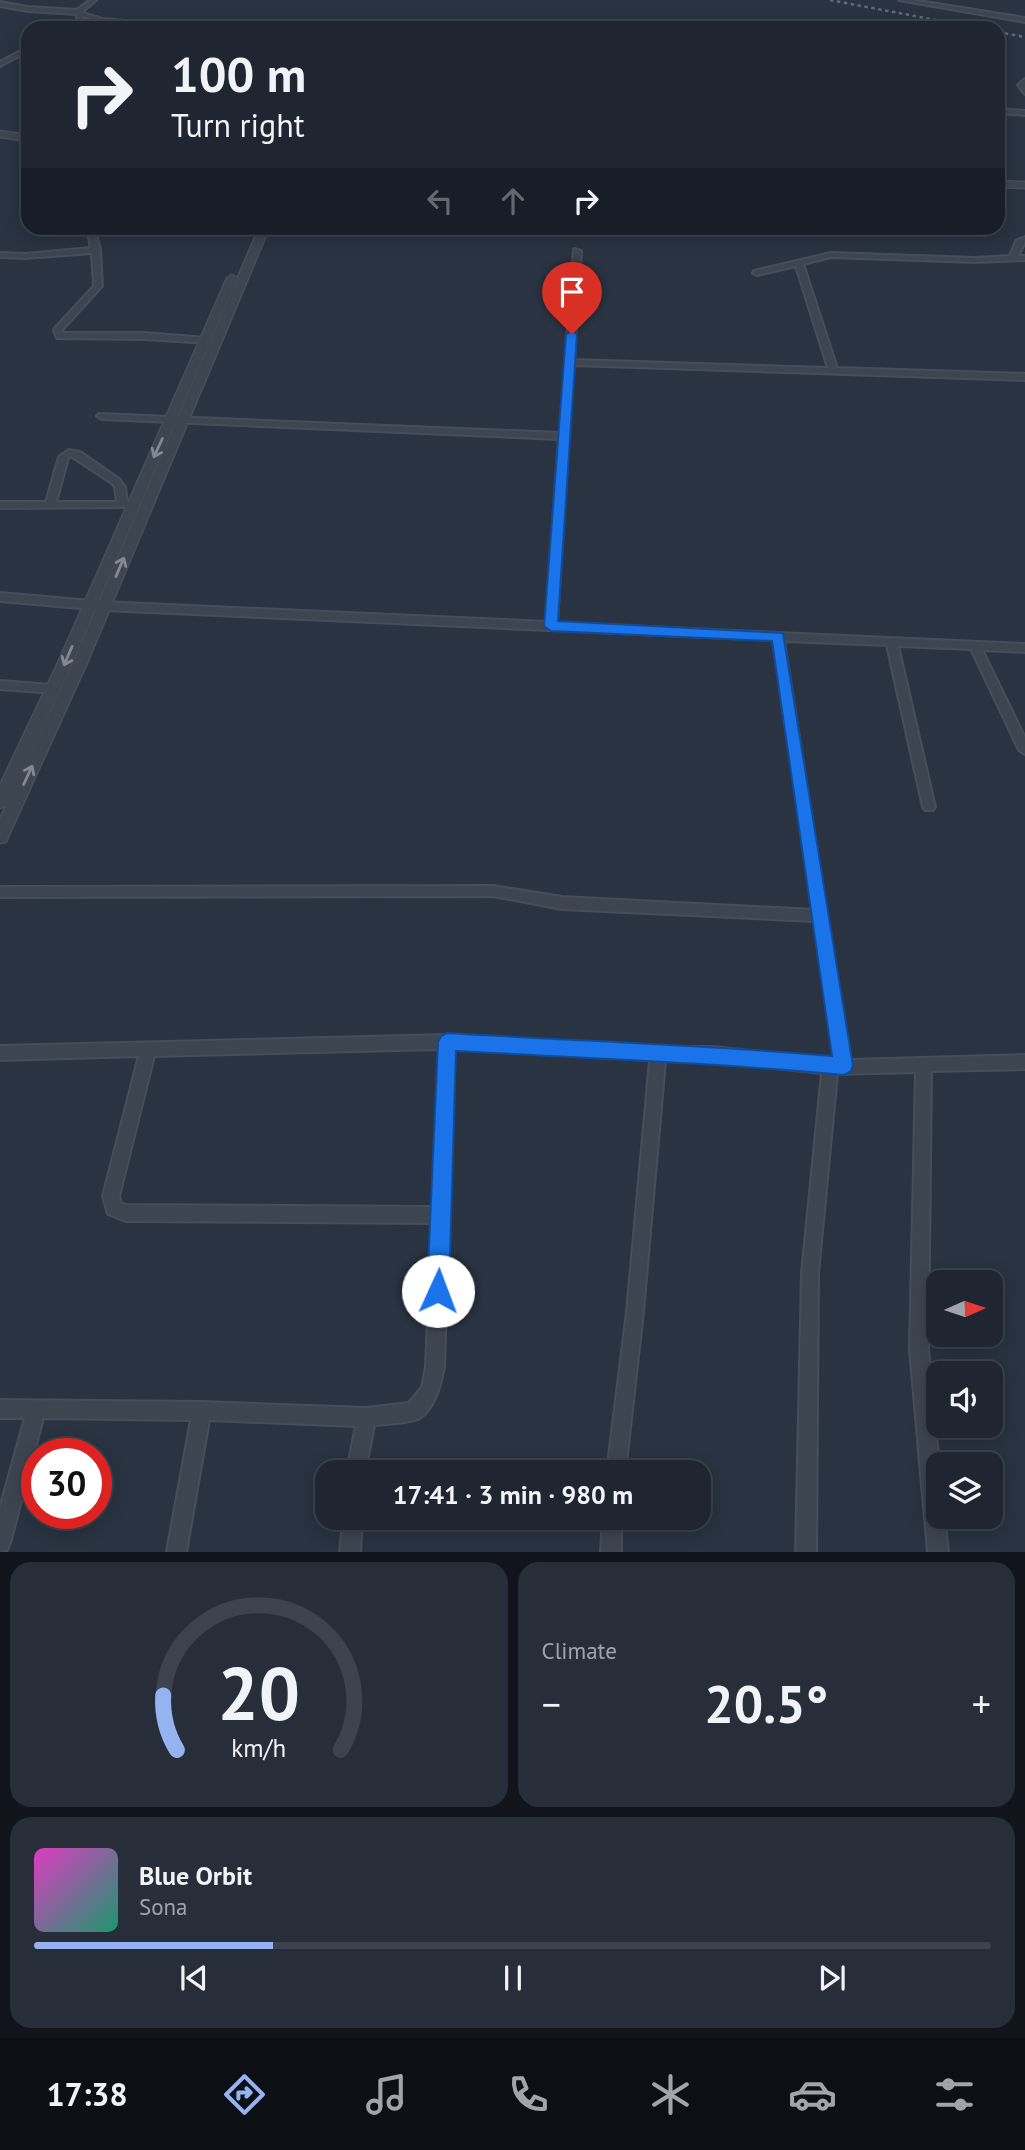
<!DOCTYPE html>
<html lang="en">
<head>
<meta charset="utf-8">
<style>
  :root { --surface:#1f2631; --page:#272e39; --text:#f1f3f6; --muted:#a1a5ab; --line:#3c434d; --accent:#95b2f1 }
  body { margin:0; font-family:"PT Sans",sans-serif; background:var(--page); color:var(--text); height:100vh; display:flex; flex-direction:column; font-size:26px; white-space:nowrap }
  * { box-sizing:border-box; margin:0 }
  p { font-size:23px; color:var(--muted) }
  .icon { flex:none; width:38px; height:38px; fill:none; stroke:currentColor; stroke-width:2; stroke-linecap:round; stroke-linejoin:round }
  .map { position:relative; height:1552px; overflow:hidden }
  .drawer { display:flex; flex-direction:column; gap:10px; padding:10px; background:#11151b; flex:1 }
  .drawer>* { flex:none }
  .top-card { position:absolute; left:21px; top:21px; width:984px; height:214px; border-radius:21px; box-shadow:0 4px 18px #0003,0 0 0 2px var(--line); background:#1f2631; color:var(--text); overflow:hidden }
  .needle { width:46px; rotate:87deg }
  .controls { position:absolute; left:926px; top:1270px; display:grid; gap:14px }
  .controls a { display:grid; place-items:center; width:77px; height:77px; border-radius:14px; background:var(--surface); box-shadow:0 4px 18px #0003,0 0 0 2px var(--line); font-size:35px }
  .speed { position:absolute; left:21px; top:1438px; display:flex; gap:14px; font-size:35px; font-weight:700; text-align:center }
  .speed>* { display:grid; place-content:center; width:91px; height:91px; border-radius:50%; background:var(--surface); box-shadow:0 4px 18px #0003,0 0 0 2px var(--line); line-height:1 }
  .speed .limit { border:10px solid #d22; background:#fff; color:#111 }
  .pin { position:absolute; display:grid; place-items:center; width:60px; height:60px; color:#fff; margin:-72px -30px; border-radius:50% 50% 50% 0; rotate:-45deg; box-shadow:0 0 7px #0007 }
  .pin .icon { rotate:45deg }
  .me { position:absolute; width:77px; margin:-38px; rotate:2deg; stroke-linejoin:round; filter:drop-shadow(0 0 5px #0008) }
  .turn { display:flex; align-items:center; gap:24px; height:147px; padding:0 35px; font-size:32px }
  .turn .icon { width:91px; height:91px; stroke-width:2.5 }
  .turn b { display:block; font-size:49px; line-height:60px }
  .lanes { display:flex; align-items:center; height:66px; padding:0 35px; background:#0003; justify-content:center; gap:35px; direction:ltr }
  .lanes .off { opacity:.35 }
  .big { font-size:52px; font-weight:600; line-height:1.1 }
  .drawer .card { flex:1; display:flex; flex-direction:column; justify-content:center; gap:10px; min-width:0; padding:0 24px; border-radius:21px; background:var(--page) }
  .drawer .dial { align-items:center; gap:0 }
  .dial svg { height:182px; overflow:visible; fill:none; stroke:var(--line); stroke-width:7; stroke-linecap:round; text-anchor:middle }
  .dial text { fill:var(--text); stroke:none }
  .song { display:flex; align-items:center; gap:21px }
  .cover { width:84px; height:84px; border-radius:10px; background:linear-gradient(135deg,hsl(310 70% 55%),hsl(160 70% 35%)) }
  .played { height:7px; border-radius:4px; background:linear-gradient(90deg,var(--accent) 25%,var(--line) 25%) }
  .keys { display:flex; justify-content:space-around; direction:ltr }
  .heat { display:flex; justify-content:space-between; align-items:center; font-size:38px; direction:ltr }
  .drawer .tiles { flex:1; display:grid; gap:10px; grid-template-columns:1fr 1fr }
  .card:last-child { grid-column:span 2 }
  .trip { position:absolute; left:315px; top:1460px; width:396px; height:70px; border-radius:21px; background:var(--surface); box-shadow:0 4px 18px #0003,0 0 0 2px var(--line); font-weight:600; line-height:70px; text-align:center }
  .menu { display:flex; height:112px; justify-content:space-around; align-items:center; background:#0c0f14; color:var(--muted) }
  .menu .icon { width:49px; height:49px }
  .menu .selected { color:var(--accent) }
  .menu b { font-size:32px; color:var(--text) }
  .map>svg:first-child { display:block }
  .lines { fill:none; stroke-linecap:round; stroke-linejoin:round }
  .minor-casing { stroke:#474e5a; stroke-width:4 }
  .tertiary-casing { stroke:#474e5a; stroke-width:3 }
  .minor { fill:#3d4551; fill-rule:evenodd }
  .tertiary { fill:#3d4551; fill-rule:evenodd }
  .rail { stroke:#606977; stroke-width:2.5; stroke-dasharray:3.5 3.5; stroke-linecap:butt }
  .oneway { stroke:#828994 }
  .route { fill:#1a73e8; stroke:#114b97; stroke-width:2 }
</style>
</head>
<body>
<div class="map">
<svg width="1025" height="1552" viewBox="0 0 1025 1552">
  <rect width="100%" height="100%" fill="#293341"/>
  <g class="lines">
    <defs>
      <g id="minor">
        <path d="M 90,0 L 96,0 L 83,11 L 83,13 L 102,19 L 215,28 L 101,23 L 83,16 L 82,22 L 74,28 L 67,28 L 77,20 L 77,14 L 28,11 L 0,6 L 0,2 L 28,7 L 77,10 Z"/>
        <path d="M 899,0 L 912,0 L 1025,18 L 1025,22 Z"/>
        <path d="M 28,47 L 28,51 L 0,66 L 0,62 Z"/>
        <path d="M 1025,79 L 1025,94 L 1018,85 Z"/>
        <path d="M 998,109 L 1025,111 L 1025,115 L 998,113 Z"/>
        <path d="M 53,228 L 86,228 L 95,231 L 100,250 L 102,286 L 62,330 L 63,333 L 144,333 L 206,338 L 210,341 L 209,343 L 144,339 L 57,338 L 54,330 L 55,328 L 94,286 L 92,253 L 25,258 L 0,257 L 0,253 L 25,254 L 91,248 L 88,234 C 77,229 64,233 53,228 Z"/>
        <path d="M 1025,237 L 1025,242 L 1018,256 L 1025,256 L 1025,260 L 975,262 L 831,257 L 803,264 L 837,368 L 1025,374 L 1025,380 L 573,365 L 557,623 L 1025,644 L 1025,652 L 982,650 L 1025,738 L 1025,754 L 1019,750 L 971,649 L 898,646 L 935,807 L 933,810 L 925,810 L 923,807 L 887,645 L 784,641 L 849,1060 L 1025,1055 L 1025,1069 L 931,1071 L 928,1350 L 939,1465 L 938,1517 L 944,1517 L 948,1552 L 928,1552 L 910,1350 L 916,1072 L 837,1074 L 818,1273 L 816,1552 L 796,1552 L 802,1273 L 822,1073 L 713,1061 L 665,1061 L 643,1312 L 625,1472 L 607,1472 L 627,1312 L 650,1060 L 454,1049 L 444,1367 C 440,1385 436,1406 420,1418 C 411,1423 385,1424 374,1425 L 365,1472 L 347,1472 L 356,1426 L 209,1420 L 186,1552 L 167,1552 L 191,1420 L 43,1418 L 10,1543 L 7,1550 L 0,1552 L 0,1508 L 25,1418 L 0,1418 L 0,1400 L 202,1402 L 367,1408 L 409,1403 L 422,1387 L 426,1367 L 432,1223 L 126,1221 L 108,1214 L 103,1196 L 139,1056 L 0,1060 L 0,1046 L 447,1035 L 658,1047 L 713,1047 L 835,1060 L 814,921 L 562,909 L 493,896 L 0,897 L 0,887 L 493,886 L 562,897 L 813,910 L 773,640 L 103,610 L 0,601 L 0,593 L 103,602 L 546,622 L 559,439 L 102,419 L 97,416 L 99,414 L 560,433 L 574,249 L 581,251 L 574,360 L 828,368 L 796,266 L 757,275 L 753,273 L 754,271 L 831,253 L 975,258 L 1010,256 L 1016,241 ZM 439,1049 L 433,1207 L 126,1205 L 121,1203 L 119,1196 L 154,1056 Z"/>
        <path d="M 69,450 L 80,452 L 119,479 L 125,487 L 127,502 L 131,503 L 131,507 L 0,508 L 0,502 L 46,502 L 59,457 ZM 71,456 L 112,483 L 115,487 L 117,502 L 56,502 L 68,458 Z"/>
        <path d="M 0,681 L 53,685 L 59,689 L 53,693 L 0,689 Z"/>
        <path d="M 344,1517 L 362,1517 L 360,1552 L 340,1552 Z"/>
        <path d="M 603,1517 L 621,1517 L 621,1552 L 601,1552 Z"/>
      </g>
      <g id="tertiary">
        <path d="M 0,131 L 28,135 L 28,141 L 0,137 Z"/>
        <path d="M 998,181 L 1025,182 L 1025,188 L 998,187 Z"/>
        <path d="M 259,228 L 269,228 L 87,663 L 8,837 L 6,842 L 0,843 L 0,819 L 73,663 Z"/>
        <path d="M 232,275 L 237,278 L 72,663 L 8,802 L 6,806 L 0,808 L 0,785 L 58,663 L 227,278 Z"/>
      </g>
    </defs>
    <use href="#minor" class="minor-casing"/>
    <use href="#tertiary" class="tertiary-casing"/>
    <use href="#minor" class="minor"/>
    <use href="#tertiary" class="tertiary"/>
    <g class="rail">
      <path d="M 830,0 L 978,28"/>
      <path d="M 998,32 L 1025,37"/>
    </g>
  </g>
  <defs><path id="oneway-shaft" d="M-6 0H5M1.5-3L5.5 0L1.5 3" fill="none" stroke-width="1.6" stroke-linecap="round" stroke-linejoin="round" transform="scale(1.75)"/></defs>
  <g class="oneway">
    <use href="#oneway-shaft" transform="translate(158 448) rotate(115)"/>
    <use href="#oneway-shaft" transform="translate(120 567) rotate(-67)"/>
    <use href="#oneway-shaft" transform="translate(68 656) rotate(113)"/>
    <use href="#oneway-shaft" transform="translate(28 775) rotate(-65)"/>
  </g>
  <path class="route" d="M 572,331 L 577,334 L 558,621 L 783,633 L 853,1066 L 850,1072 L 844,1075 C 715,1063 586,1058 456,1051 L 449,1291 L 446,1299 L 438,1302 L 430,1299 L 427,1291 L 438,1042 L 441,1036 L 447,1033 C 576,1041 704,1045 832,1056 L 772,641 L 551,631 L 544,626 L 566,334 Z"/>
</svg>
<div class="controls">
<a><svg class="needle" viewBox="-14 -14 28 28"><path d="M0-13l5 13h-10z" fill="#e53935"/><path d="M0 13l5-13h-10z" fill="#a1a5ab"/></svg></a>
<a><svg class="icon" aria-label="sound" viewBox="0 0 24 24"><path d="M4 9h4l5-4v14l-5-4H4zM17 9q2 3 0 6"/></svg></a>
<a><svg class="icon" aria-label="layers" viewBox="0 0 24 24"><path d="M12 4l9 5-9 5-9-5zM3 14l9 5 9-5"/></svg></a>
</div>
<div class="speed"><div class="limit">30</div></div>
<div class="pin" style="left:572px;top:334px;background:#d93025"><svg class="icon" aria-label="arrive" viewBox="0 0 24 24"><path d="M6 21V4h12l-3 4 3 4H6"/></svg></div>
<svg class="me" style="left:438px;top:1291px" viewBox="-20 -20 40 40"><circle r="19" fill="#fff"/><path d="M0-13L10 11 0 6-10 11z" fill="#1a73e8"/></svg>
<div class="trip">17:41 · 3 min · 980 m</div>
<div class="top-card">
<div class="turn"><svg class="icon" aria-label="right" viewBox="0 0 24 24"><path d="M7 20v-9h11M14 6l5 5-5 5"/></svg><div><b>100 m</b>Turn right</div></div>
<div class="lanes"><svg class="icon off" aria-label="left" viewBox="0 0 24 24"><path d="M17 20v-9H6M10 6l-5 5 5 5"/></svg><svg class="icon off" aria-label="ahead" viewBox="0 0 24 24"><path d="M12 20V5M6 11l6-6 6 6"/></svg><svg class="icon" aria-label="right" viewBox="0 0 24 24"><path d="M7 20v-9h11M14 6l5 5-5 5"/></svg></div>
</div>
</div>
<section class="drawer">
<div class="tiles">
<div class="card dial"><svg viewBox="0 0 100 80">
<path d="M14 69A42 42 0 1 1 86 69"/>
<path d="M14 69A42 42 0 0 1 8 45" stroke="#95b2f1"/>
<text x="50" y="56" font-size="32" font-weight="700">20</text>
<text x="50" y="72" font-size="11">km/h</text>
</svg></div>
<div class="card"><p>Climate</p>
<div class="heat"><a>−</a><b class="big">20.5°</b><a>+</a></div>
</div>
<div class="card">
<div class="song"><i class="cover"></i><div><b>Blue Orbit</b><p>Sona</p></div></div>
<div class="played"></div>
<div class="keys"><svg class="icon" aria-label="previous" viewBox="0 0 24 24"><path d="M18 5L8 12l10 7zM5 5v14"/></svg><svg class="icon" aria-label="pause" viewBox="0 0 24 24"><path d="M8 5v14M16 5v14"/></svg><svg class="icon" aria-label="next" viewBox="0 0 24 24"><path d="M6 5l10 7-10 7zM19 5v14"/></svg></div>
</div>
</div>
</section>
<nav class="menu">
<b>17:38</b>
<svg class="icon selected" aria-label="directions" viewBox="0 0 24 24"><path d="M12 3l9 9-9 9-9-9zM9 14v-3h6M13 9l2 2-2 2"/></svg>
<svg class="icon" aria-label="music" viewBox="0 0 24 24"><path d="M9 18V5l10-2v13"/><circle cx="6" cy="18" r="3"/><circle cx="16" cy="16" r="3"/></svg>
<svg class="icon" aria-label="phone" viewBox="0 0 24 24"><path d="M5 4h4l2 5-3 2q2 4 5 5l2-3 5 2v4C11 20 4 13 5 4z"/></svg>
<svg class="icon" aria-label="climate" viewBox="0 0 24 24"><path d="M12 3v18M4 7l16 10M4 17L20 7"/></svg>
<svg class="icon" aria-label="car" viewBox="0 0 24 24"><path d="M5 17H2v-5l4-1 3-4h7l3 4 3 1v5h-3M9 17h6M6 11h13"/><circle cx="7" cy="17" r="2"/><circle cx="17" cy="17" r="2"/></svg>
<svg class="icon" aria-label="filters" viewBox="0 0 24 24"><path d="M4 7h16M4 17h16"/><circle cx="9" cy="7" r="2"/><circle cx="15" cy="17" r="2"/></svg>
</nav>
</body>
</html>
